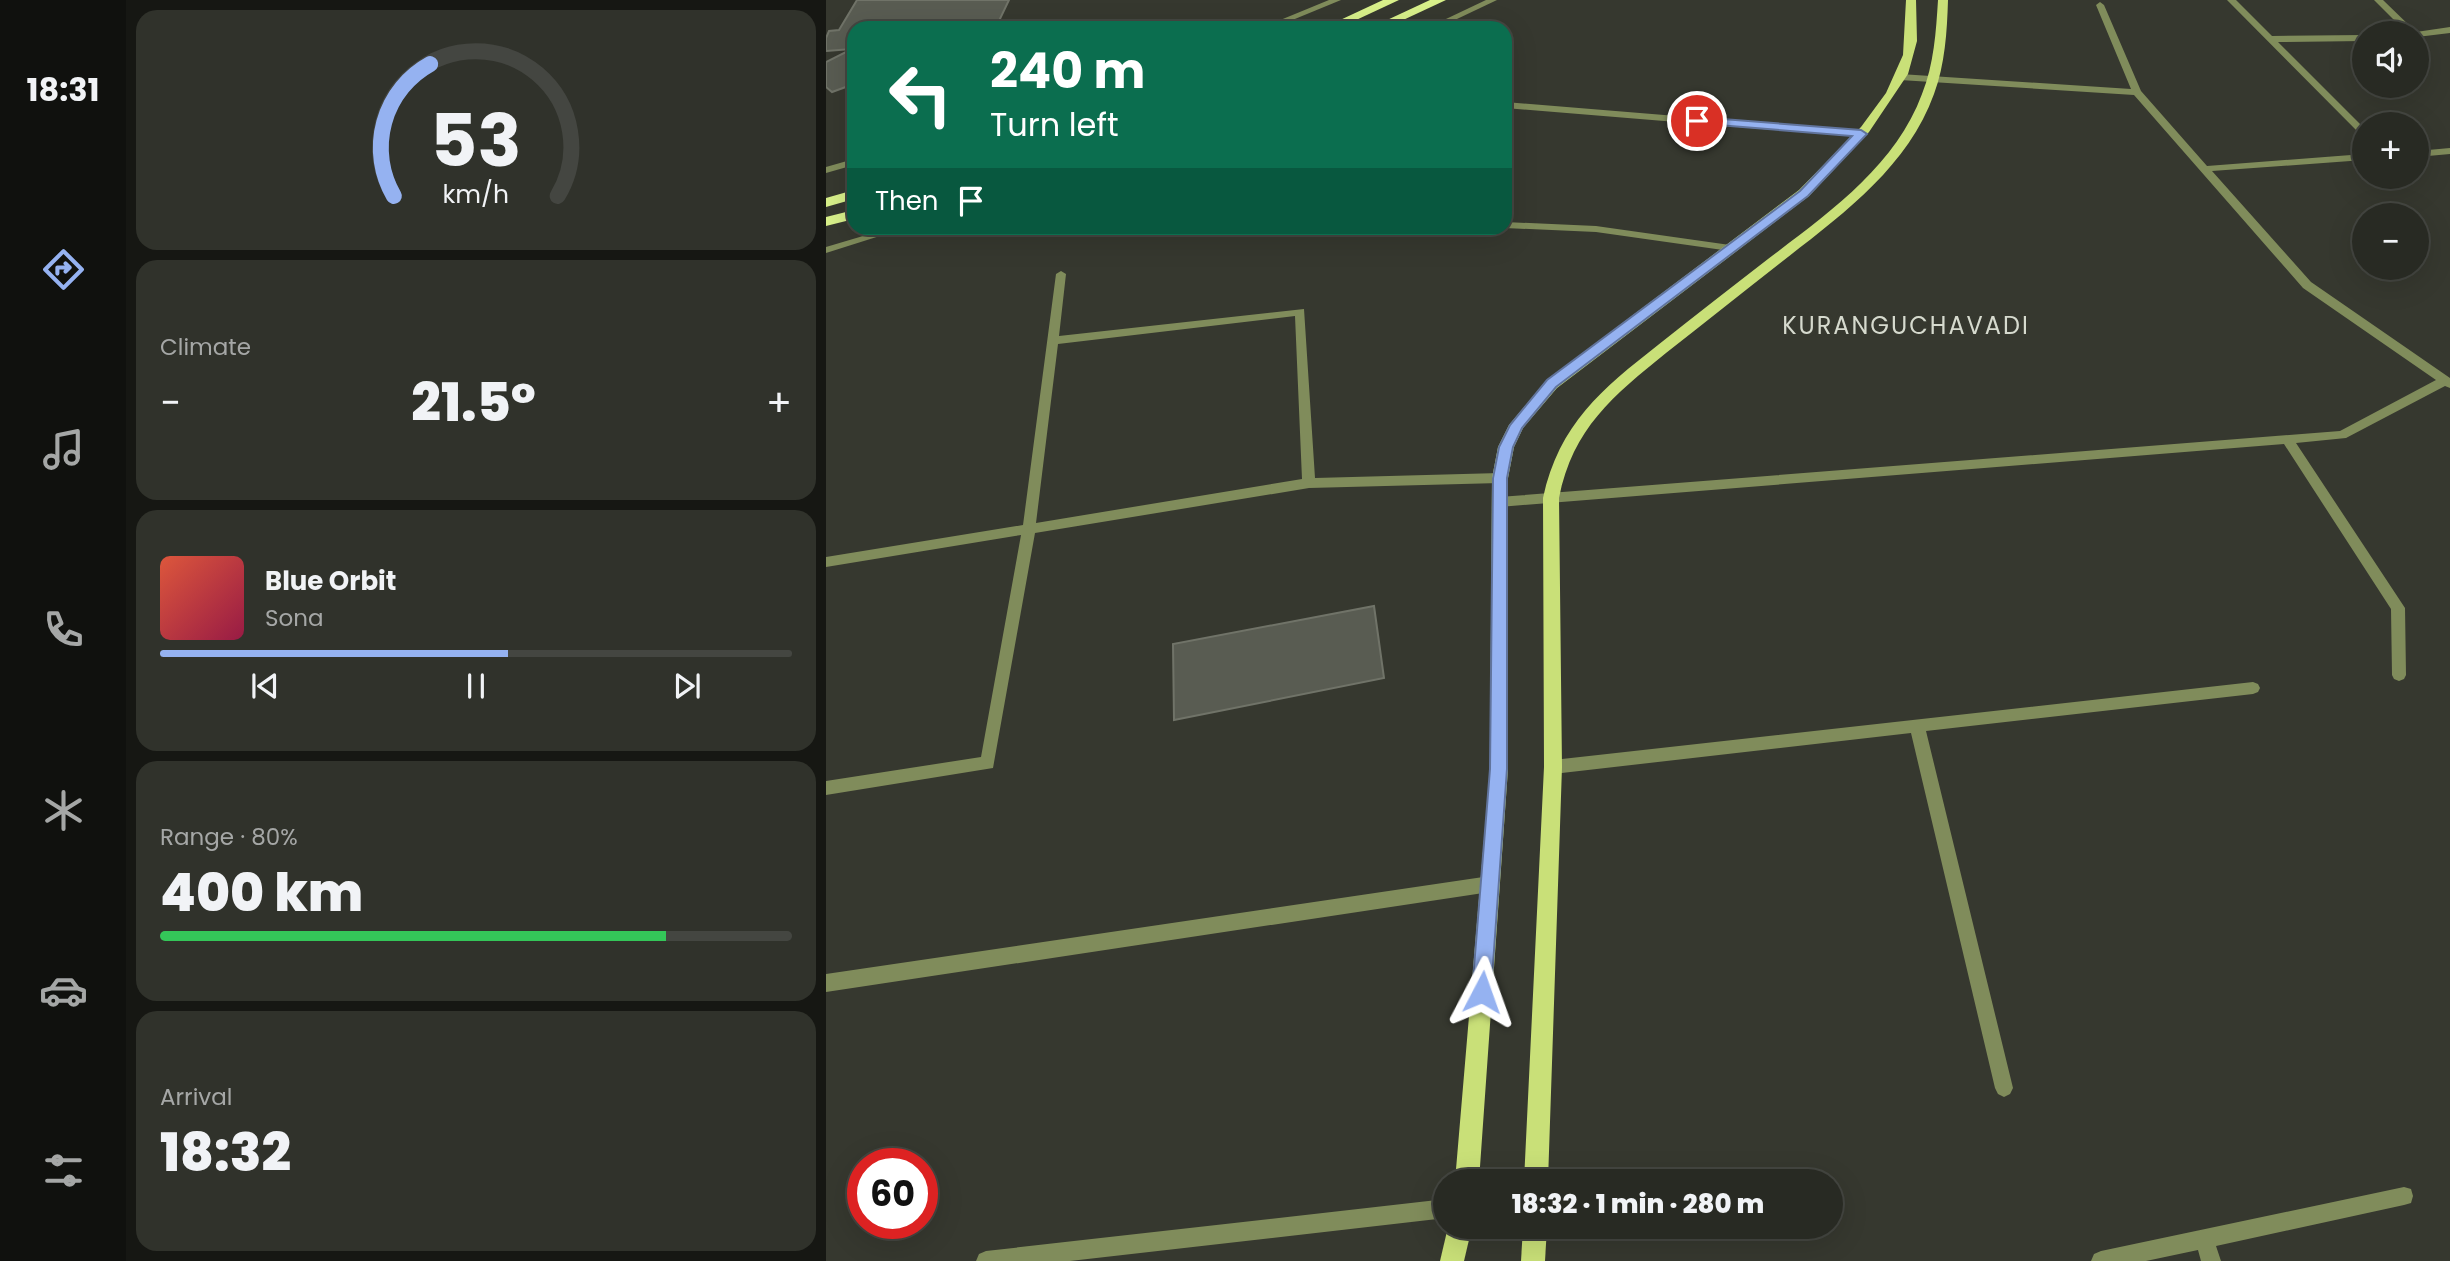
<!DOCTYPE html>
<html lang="en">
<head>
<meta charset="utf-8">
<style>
  :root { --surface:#282a23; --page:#30322b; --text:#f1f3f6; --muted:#a5a7a6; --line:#444641; --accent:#95b2f1 }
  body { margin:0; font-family:Poppins,sans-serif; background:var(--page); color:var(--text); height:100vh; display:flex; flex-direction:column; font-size:26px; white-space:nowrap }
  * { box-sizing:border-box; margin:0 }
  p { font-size:23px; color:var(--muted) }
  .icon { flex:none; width:38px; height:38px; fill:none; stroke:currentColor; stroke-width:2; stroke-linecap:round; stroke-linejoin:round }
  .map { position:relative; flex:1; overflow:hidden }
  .sheet { display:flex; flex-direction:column; gap:10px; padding:10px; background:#161713; width:700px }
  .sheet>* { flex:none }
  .banner { position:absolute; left:21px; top:21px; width:665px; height:214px; border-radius:21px; box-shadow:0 7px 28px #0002,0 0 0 2px var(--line); background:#0b6e4f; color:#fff; overflow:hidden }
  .controls { position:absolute; left:1526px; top:21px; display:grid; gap:14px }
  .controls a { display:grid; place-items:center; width:77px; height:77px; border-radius:50%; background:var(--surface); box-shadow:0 7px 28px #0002,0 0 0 2px var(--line); font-size:35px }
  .speed { position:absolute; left:21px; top:1148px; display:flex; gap:14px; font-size:35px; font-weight:700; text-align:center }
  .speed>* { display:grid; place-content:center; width:91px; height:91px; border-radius:50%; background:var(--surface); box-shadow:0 7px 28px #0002,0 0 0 2px var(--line); line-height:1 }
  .speed .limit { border:10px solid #d22; background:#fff; color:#111 }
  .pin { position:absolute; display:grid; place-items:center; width:60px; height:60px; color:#fff; margin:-30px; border:4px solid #fff; border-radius:50%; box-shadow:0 2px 7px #0007 }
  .me { position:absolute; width:77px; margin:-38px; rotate:4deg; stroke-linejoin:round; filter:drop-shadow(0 0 5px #0008) }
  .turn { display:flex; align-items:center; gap:24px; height:147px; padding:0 28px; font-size:32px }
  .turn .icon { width:91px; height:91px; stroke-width:2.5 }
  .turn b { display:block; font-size:49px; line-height:60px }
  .then { display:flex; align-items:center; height:66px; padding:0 28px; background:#0003; gap:14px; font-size:26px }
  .big { font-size:52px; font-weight:800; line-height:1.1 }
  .sheet .widget { flex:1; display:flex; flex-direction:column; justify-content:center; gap:10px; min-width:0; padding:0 24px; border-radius:21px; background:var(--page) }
  .sheet .dial { align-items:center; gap:0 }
  .dial svg { height:182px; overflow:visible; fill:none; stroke:var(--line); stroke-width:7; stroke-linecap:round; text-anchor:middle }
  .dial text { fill:var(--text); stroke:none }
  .song { display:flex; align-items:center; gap:21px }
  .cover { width:84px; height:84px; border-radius:10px; background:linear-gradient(135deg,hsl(10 70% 55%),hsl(340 70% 35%)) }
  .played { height:7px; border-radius:4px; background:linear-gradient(90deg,var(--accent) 55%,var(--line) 55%) }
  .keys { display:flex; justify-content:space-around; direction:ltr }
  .heat { display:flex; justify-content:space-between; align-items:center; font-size:38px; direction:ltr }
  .charge { height:10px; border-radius:5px; background:linear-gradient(90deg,#34c759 80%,var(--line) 0) }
  .trip { position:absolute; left:607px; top:1169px; width:410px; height:70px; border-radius:35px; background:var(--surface); box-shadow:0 7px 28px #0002,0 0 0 2px var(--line); font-weight:800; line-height:70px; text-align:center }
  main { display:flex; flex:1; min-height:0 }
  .tabs { display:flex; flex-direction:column; width:126px; justify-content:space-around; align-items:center; background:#10110e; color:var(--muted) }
  .tabs .icon { width:49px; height:49px }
  .tabs .active { color:var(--accent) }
  .tabs b { font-size:32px; color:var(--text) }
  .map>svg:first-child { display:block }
  .building { fill:#595c52; stroke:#707368; stroke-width:2 }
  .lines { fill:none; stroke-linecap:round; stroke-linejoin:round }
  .minor { fill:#808c5b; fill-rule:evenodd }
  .tertiary { fill:#808c5b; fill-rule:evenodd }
  .primary { fill:#c9e078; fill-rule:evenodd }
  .trunk { fill:#d8f08a; fill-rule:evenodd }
  .route { fill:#95b2f1; stroke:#61749d; stroke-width:2 }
  .labels { text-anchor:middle; stroke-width:7; stroke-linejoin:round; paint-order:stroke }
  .quarter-label { font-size:24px; letter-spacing:2px; fill:#d6dace; stroke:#36382f }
</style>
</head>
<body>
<main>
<nav class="tabs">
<b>18:31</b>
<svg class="icon active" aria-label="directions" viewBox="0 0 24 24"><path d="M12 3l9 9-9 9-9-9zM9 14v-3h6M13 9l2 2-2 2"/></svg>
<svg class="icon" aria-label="music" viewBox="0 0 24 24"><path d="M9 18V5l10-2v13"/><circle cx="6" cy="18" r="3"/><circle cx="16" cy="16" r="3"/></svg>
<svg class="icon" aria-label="phone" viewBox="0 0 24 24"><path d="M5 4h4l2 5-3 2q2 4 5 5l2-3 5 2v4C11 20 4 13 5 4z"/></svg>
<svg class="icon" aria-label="climate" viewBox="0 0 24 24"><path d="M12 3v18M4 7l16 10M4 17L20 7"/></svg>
<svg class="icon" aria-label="car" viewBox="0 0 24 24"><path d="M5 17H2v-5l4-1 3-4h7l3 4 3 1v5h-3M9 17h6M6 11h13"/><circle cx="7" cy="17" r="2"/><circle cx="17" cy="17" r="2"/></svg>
<svg class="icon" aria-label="filters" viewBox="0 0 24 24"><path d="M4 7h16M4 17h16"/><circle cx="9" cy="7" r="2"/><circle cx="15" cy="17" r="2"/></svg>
</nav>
<section class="sheet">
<div class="widget dial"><svg viewBox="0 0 100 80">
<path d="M14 69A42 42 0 1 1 86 69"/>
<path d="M14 69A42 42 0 0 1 30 11" stroke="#95b2f1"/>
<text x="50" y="56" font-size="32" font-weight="700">53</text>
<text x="50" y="72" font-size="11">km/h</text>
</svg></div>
<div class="widget"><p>Climate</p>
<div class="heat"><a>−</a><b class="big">21.5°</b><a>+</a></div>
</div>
<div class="widget">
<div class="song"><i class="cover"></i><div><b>Blue Orbit</b><p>Sona</p></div></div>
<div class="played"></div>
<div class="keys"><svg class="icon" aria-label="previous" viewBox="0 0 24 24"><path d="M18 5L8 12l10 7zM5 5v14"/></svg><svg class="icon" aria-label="pause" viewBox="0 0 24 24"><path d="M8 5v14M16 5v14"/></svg><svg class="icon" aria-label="next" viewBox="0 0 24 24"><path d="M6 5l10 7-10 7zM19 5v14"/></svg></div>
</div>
<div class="widget"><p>Range · 80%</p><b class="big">400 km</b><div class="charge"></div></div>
<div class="widget"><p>Arrival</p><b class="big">18:32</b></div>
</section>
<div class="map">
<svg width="1624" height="1261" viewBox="0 0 1624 1261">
  <rect width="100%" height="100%" fill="#36382f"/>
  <g class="building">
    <path d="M 31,0 L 183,0 L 172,23 L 149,24 L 148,28 L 28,28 L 28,84 L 6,92 L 0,87 L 0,62 L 26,49 L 0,51 L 0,38 L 3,31 L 13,30 Z"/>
    <path d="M 548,606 L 558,678 L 348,720 L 347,644 Z"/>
  </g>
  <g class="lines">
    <g class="minor">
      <path d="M 1401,0 L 1410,0 L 1446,36 L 1538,35 L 1538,41 L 1452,42 L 1538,128 L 1538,136 L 1535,135 Z"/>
      <path d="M 1548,0 L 1557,0 L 1590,32 L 1624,27 L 1624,33 L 1591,37 L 1591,33 L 1581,33 Z"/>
      <path d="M 1274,2 L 1278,5 L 1315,91 L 1381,166 L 1538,154 L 1538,160 L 1386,171 L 1485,282 L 1624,378 L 1624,388 L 1619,386 L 1520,438 L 1470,443 L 1579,608 L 1580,675 L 1578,679 L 1573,681 L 1568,679 L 1566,675 L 1565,609 L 1458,444 L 673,507 L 668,505 L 667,502 L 673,497 L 1514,431 L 1610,380 L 1477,288 L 1308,95 L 1074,80 L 1069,77 L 1074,74 L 1305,89 L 1270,5 Z"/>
      <path d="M 679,102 L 1035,131 L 1040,134 L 1035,137 L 679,108 Z"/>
      <path d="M 1624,148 L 1624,154 L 1591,157 L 1591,151 Z"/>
      <path d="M 679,222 L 770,226 L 904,245 L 909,248 L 904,251 L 770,232 L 679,228 L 676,228 L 679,228 Z"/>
      <path d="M 235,271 L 240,274 L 233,336 L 478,309 L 489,478 L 674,473 L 680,478 L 674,483 L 483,488 L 209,533 L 167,768 L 0,795 L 0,781 L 155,757 L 195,535 L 0,567 L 0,557 L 197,525 L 230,274 ZM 469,316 L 476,479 L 210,523 L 232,344 Z"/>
      <path d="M 1427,682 L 1432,684 L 1434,688 L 1432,692 L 1427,694 L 1100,731 L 1187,1088 L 1184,1094 L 1178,1097 L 1172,1094 L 1169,1088 L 1085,733 L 727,774 L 722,772 L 719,767 L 722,762 L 727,760 Z"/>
      <path d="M 664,876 L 670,879 L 672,884 L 670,889 L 664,892 L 0,992 L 0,974 Z"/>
      <path d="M 1578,1187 L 1585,1189 L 1587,1196 L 1585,1203 L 1578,1205 L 1390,1246 L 1395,1261 L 1375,1261 L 1372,1250 L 1320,1261 L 1265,1261 L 1268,1254 L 1275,1251 Z"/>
      <path d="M 620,1199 L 620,1218 L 244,1261 L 150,1261 L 153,1254 L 160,1251 Z"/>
    </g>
    <g class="tertiary">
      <path d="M 503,0 L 515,0 L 447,28 L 435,28 Z"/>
      <path d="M 660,0 L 671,0 L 612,28 L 601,28 Z"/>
      <path d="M 28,159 L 28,165 L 0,173 L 0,167 Z"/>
      <path d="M 64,228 L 79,228 L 0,253 L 0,247 Z"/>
    </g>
    <g class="primary">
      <path d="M 1080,0 L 1090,0 L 1091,41 L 1082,74 L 1043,132 L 983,196 L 731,388 L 697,428 L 688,447 L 682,478 L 682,769 L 653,1181 L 629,1181 L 664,769 L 666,478 L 672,447 L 683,425 L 721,380 L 973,190 L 1035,127 L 1060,93 L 1077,55 Z"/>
      <path d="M 1112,0 L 1122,0 C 1121,32 1119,64 1108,94 C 1081,169 1013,217 953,264 C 915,294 878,323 840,353 C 787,396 747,428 733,498 L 736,767 L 722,1181 L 698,1181 L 718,767 L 717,498 C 733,424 776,389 832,345 C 868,316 905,288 942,259 C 1001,214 1069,167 1096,94 C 1108,64 1110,32 1112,0 Z"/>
      <path d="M 622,1227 L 646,1227 L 638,1261 L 614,1261 Z"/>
      <path d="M 697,1227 L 721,1227 L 719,1261 L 695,1261 Z"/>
    </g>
    <g class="trunk">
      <path d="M 557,0 L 573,0 L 513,28 L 497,28 Z"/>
      <path d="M 604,0 L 620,0 L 560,28 L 544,28 Z"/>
      <path d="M 28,190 L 28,199 L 0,207 L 0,198 Z"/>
      <path d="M 28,210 L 28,219 L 0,226 L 0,217 Z"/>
    </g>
  </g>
  <path class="route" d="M 871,117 L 1035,130 L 1041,134 L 982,196 L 730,387 L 696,428 L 687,447 L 681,478 L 681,769 L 665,992 L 662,999 L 656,1002 L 649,999 L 646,992 L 664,769 L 667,478 L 673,447 L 684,425 L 721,380 L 974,191 L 1026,136 L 867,123 L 865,121 Z"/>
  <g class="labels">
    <g class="quarter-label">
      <text x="1080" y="334">KURANGUCHAVADI</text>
    </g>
  </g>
</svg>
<div class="controls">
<a><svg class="icon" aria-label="sound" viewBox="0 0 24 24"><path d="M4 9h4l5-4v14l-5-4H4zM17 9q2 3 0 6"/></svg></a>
<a>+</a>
<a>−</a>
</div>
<div class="speed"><div class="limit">60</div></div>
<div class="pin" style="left:871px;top:121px;background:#d93025"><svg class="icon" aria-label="arrive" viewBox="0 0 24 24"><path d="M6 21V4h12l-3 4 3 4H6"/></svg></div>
<svg class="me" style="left:656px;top:992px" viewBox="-20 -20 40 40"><path d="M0-17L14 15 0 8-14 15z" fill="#95b2f1" stroke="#fff" stroke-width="4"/></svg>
<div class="trip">18:32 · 1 min · 280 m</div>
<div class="banner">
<div class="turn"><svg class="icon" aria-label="left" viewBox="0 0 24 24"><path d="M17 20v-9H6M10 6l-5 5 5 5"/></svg><div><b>240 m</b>Turn left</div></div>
<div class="then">Then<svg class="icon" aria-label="arrive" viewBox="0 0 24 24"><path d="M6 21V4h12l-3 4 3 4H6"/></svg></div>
</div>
</div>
</main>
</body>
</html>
